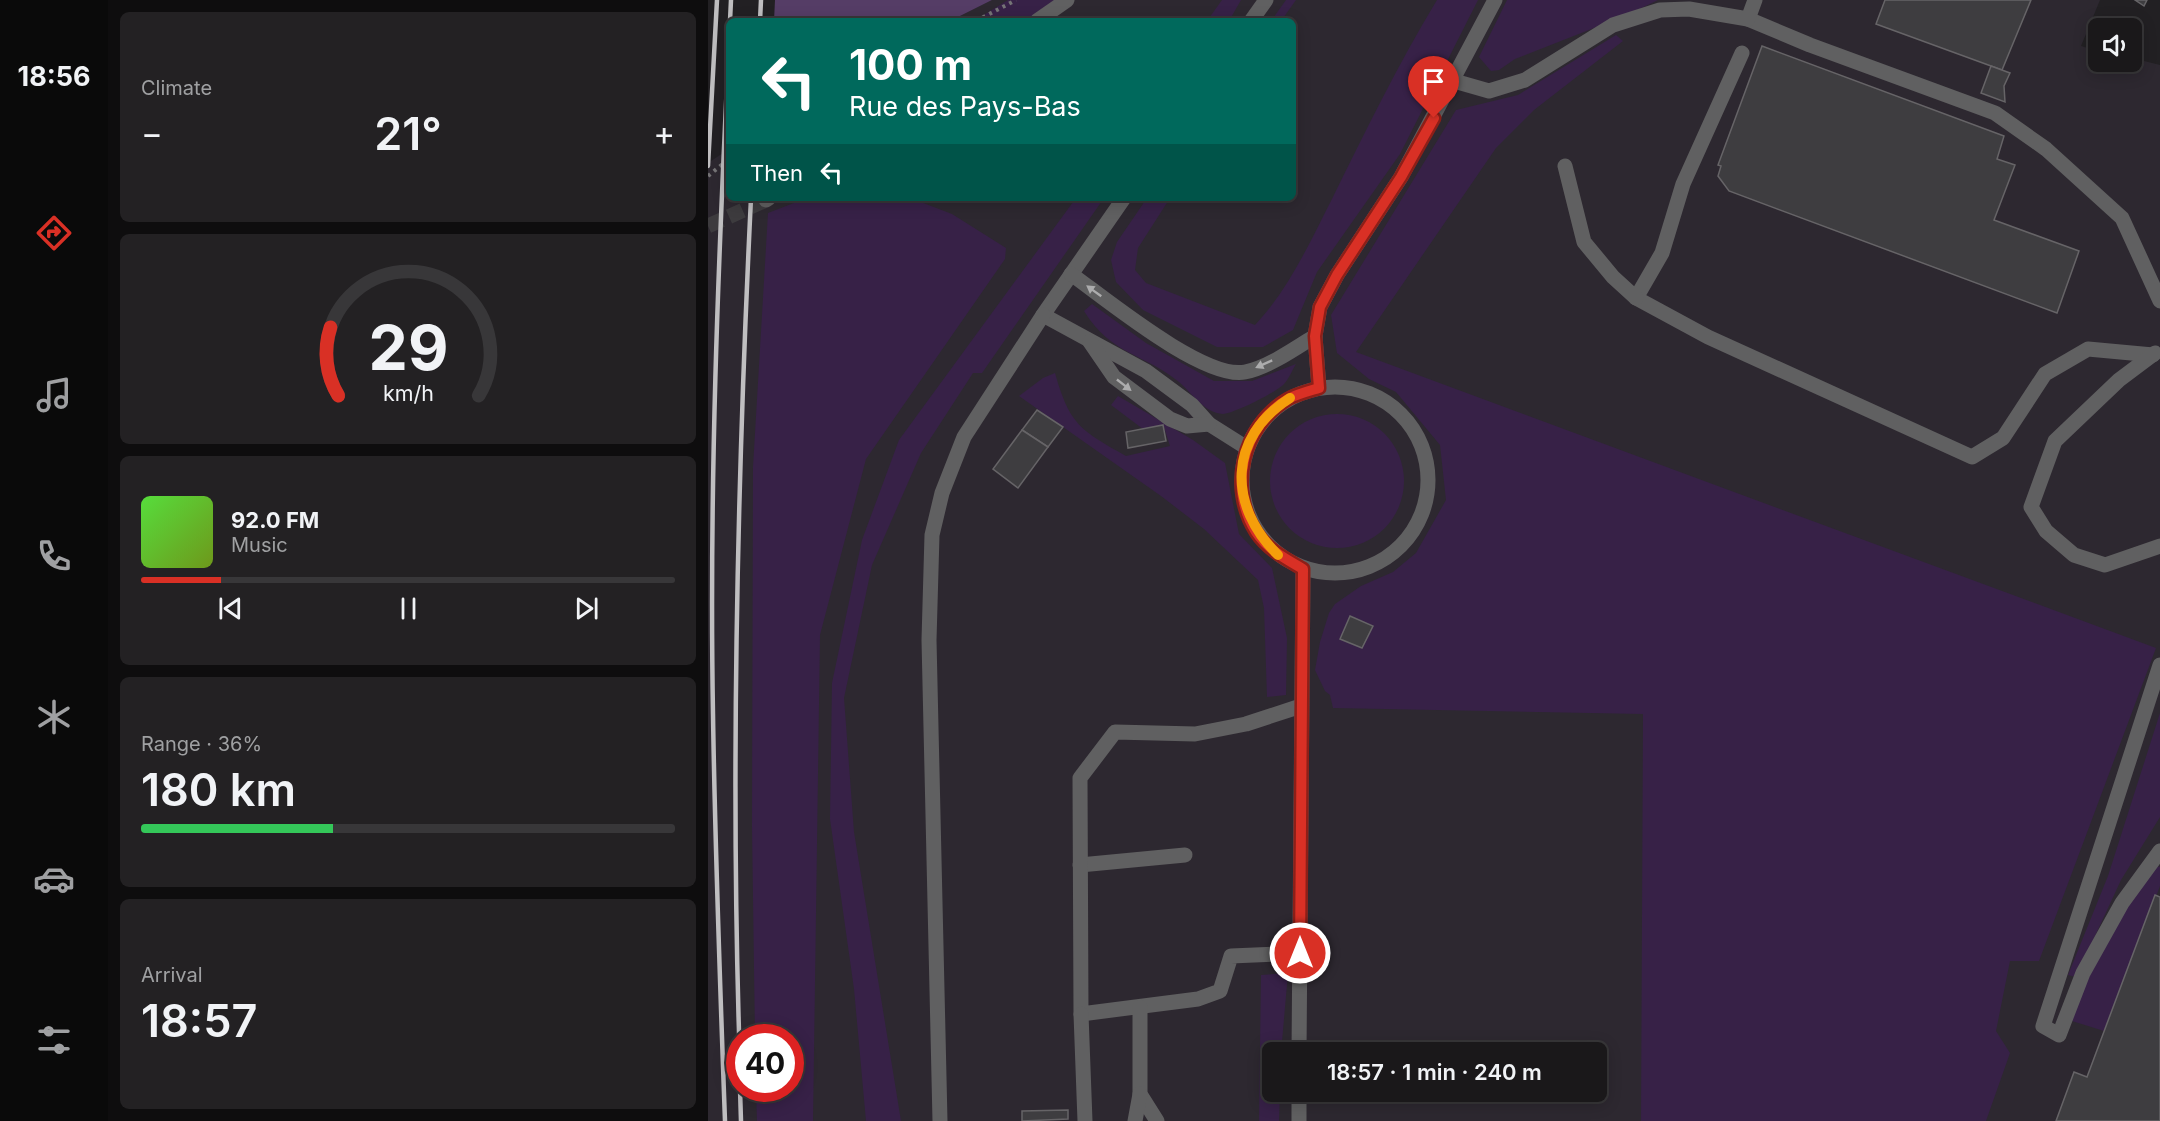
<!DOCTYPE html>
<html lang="en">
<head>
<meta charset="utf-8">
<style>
  :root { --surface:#1a181a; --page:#232123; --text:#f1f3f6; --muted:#9fa0a2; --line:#383739; --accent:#d93025 }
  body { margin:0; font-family:Inter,sans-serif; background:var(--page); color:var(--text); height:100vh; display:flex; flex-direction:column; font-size:22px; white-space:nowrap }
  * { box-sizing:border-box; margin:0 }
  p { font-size:20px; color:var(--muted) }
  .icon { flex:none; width:33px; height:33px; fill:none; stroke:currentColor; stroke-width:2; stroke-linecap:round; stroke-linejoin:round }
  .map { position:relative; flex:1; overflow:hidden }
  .details { display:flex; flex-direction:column; gap:12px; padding:12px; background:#0e0d0e; width:600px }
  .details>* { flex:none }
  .hud { position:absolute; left:18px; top:18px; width:570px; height:183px; border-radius:9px; box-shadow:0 3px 15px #0003,0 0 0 2px var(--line); background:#00695c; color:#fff; overflow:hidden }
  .controls { position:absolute; left:1380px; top:18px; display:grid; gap:12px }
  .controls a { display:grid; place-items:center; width:54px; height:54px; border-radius:9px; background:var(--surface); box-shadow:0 3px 15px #0003,0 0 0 2px var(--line); font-size:30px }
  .speed { position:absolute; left:18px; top:1024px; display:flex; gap:12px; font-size:30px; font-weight:700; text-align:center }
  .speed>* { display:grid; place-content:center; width:78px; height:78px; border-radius:50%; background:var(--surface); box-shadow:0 3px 15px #0003,0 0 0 2px var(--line); line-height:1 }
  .speed .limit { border:9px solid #d22; background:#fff; color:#111 }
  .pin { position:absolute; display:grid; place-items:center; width:51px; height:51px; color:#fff; margin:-62px -26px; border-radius:50% 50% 50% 0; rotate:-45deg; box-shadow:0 0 6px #0007 }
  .pin .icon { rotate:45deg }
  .me { position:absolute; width:66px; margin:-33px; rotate:0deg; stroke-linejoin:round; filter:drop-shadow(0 0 4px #0008) }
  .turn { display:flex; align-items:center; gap:21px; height:126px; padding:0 24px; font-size:27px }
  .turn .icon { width:78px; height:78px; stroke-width:2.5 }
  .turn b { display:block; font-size:42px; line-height:51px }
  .then { display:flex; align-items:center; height:57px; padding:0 24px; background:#0003; gap:12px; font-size:22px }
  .big { font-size:45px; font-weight:600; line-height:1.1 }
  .details .tile { flex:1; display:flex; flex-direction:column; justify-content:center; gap:9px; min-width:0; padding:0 21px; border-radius:9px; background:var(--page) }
  .details .dial { align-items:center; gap:0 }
  .dial svg { height:156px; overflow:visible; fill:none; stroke:var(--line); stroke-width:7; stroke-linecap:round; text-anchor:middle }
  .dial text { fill:var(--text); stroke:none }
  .song { display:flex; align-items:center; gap:18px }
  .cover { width:72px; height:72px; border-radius:9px; background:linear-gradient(135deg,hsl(110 70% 55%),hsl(80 70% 35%)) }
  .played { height:6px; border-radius:3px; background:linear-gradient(90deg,var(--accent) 15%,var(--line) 15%) }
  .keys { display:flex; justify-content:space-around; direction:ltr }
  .heat { display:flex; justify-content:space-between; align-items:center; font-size:33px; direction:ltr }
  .charge { height:9px; border-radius:4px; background:linear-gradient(90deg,#34c759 36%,var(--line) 0) }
  .trip { position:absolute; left:554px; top:1042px; width:345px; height:60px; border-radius:9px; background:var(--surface); box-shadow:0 3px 15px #0003,0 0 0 2px var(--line); font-weight:600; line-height:60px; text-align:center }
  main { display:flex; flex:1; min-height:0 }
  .menu { display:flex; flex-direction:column; width:108px; justify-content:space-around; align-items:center; background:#0a0a0a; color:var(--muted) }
  .menu .icon { width:42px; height:42px }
  .menu .current { color:var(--accent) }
  .menu b { font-size:27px; color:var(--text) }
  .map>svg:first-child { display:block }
  .built { fill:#2d2830; fill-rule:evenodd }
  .green { fill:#372147 }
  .water { fill:#553d66 }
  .pier { fill:#222023 }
  .building { fill:#3e3d40; stroke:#666467; stroke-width:1.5 }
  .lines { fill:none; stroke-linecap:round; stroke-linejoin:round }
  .minor-tunnel { stroke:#3d3b3e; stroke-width:15; stroke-dasharray:15 8; stroke-linecap:butt }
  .path { stroke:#757476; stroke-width:4; stroke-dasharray:3 4.5; stroke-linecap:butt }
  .minor { stroke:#606061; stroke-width:15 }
  .rail { stroke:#bfbec0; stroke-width:4.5 }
  .oneway { fill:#acacad }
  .route-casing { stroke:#8d1f18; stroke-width:15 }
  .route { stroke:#d93025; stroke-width:10 }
  .slow { stroke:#f59e0b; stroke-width:10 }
</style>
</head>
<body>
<main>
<nav class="menu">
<b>18:56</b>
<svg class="icon current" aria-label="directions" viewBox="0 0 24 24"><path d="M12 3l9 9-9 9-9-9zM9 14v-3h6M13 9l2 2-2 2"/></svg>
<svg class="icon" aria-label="music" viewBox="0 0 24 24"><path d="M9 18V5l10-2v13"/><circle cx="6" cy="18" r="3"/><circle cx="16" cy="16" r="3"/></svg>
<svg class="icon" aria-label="phone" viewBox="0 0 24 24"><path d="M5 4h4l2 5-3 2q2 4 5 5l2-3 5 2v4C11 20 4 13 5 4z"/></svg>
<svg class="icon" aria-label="climate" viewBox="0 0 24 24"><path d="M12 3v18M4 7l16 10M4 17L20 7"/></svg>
<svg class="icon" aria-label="car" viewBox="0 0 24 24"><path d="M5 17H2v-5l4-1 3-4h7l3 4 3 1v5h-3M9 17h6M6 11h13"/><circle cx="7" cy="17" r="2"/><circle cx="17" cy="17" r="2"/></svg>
<svg class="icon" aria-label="filters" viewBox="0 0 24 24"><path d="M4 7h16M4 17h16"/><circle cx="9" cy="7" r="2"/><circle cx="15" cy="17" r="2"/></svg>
</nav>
<section class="details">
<div class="tile"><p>Climate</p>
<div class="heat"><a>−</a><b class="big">21°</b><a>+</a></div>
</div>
<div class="tile dial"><svg viewBox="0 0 100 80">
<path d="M14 69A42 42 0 1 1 86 69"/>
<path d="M14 69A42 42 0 0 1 10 34" stroke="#d93025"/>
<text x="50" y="56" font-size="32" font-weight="700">29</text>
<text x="50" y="72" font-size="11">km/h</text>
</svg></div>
<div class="tile">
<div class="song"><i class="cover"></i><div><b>92.0 FM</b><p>Music</p></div></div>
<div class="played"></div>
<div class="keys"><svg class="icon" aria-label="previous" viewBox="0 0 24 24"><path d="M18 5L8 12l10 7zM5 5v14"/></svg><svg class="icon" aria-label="pause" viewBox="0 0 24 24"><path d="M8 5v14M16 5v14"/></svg><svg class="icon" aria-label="next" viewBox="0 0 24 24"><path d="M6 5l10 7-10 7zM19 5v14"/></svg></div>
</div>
<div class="tile"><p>Range · 36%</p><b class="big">180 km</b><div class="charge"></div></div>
<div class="tile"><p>Arrival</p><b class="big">18:57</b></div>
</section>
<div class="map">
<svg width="1452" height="1121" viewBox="0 0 1452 1121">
  <rect width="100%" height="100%" fill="#222023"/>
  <path class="built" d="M 284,0 L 1392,0 L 1373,46 L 1390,51 L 1390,62 L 1424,62 L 1424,58 L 1452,65 L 1452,1121 L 0,1121 L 0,160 L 21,145 L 21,198 L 585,198 L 585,21 L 242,21 ZM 32,1038 L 82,1038 L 82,1089 L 32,1089 ZM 564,1053 L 888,1053 L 888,1092 L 564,1092 Z"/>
  <g class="green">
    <path d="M 300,0 L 347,0 L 317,21 L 266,21 Z"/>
    <path d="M 514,0 L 533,0 L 521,21 L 499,21 Z"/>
    <path d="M 578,0 L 588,0 L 573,21 L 563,21 Z"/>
    <path d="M 729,0 L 770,0 L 692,154 L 609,272 L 585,330 L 555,347 L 509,347 L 435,310 L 408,282 L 403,260 L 409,242 L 439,198 L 462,198 L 430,248 L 427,270 L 438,283 L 547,325 C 581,289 602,242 624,199 C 657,132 690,64 729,0 Z"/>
    <path d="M 799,0 L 950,0 L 919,15 L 807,59 L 791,70 L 783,71 L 771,57 Z"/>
    <path d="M 908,35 L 915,41 L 826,110 L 788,148 L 648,352 L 1448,648 L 1331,961 L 1302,961 L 1288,1031 L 1302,1053 L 1278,1121 L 933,1121 L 935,714 L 625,708 L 622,695 L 617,691 L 607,670 L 612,642 L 621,613 L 627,604 L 653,586 L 685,572 L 708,553 L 738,500 L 732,445 L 688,392 L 661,379 L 629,353 L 623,315 L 748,110 L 810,95 Z"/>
    <path d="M 99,198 L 202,198 L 244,214 L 298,248 L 297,259 L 158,459 L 112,635 L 105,1121 L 49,1121 L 48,1089 L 82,1089 L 82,1038 L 47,1038 L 44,827 L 45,467 L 60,213 Z"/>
    <path d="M 368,198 L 396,198 L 274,373 L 265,373 L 213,453 L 164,565 L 136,698 L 146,832 L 193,1121 L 158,1121 L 146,989 L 122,819 L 124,683 L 154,540 L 191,440 Z"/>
    <path d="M 384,304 L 438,343 L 506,381 L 544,381 L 588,364 C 584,370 581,379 576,384 C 569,392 525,414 515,414 C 496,413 483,392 471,382 C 436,353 404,356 376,311 Z"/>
    <path d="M 347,373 C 362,426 373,430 418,456 L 462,446 L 456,427 L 435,429 L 403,405 L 410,396 L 485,440 L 517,463 L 531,534 L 564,568 L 579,638 L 578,695 L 559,697 L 556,608 L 550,580 L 496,529 L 453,496 L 311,396 L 335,378 Z"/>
    <circle cx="629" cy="481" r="67"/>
    <path d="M 1452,713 L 1452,817 L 1413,880 L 1368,977 L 1360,975 L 1400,876 Z"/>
    <path d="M 1442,864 L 1452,867 L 1452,886 L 1396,1031 L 1364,1021 L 1373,988 Z"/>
    <path d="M 580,973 L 573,1053 L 564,1053 L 564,1092 L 572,1092 L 571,1121 L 551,1121 L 553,975 Z"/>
  </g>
  <path class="water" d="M 0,0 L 284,0 L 242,21 L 21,21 Z"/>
  <path class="pier" d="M 0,0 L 67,0 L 66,21 L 21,21 L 21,149 L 0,163 Z"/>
  <g class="building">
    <path d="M 1177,0 L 1323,0 L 1294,70 L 1168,24 Z"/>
    <path d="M 1427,0 L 1439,0 L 1436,6 Z"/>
    <path d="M 1054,46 L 1296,136 L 1289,159 L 1307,165 L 1286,220 L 1371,251 L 1349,313 L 1021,191 L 1010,176 L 1013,166 L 1010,165 Z"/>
    <path d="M 1283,66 L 1302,73 L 1296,86 L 1297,102 L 1273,93 Z"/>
    <path d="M 329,410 L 355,427 L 340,447 L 314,430 Z"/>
    <path d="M 455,425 L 458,441 L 420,448 L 418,432 Z"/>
    <path d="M 314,430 L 340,447 L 310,488 L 285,469 Z"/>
    <path d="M 642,616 L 665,626 L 654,648 L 632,639 Z"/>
    <path d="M 1447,895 L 1452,897 L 1452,1121 L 1348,1121 L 1366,1072 L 1379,1077 Z"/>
    <path d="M 360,1110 L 360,1119 L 314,1121 L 314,1111 Z"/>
  </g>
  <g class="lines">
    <path class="minor-tunnel" d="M 0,226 L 58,200"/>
    <g class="path">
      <path d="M 268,21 L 308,0"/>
      <path d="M 0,176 L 21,159"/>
    </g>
    <g class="minor">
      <path d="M 1040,19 L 1102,45 L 1287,113 L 1338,149 L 1414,218 L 1452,301"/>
      <path d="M 329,21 L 359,0"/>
      <path d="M 543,21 L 558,0"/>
      <path d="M 1034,53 L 975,184 L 954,253 L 928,298 L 1000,337 L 1264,457 L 1295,438 L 1337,374 L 1380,349 L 1445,355"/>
      <path d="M 746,81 L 781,91 L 817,80 L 905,25 L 952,10 L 981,9 L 1040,19 L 1047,0"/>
      <path d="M 857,166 L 876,242 L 905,277 L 928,298"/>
      <path d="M 416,198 L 335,315 L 438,371 L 484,405 L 501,424 L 539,448"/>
      <path d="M 58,200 L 61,198"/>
      <path d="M 363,274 C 398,299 496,380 537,372 C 559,368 588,348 607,336"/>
      <path d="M 382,342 L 406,377 L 462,419 L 479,426 L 501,424"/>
      <path d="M 1447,353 L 1411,380 L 1347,441 L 1323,507 L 1338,531 L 1366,555 L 1397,565 L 1452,546"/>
      <circle cx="627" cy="480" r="93"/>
      <path d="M 611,388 L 607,336 L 612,307 L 629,275 L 693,177 L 787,0"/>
      <path d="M 1452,665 L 1335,1026 L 1351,1035 L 1375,973 L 1414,903 L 1452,851"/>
      <path d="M 372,865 L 477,855"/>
      <path d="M 592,953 L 523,956 L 512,991 L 490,999 L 373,1014 L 372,778 L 407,732 L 487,734 L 538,724 L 593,706"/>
      <path d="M 432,1007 L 432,1094 L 449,1121"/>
      <path d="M 373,1014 L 377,1121"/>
      <path d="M 591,1053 L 595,569"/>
      <path d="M 232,1121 L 221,640 L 224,535 L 234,493 L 256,437 L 335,315"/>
      <path d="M 427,1121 L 432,1094"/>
      <path d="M 591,1121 L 591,1092"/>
    </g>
    <g class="rail">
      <path d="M 22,21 L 23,0"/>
      <path d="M 52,21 L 53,0"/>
      <path d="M 0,166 L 9,0"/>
      <path d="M 32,1063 C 22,775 29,486 43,198"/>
      <path d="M 32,1089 L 33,1121"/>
      <path d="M 17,1121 C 12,985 7,850 5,714 C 1,490 10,265 21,42"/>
    </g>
  </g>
  <defs><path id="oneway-solid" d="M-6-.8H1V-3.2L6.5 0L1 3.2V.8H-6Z" transform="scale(1.5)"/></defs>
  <g class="oneway">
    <use href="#oneway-solid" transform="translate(386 291) rotate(-144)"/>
    <use href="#oneway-solid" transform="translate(556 364) rotate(156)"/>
    <use href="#oneway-solid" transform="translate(416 385) rotate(38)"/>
  </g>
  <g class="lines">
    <defs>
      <path id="route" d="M 592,953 L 595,569 C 578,559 560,550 548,532 C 520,488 534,426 580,399 C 589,394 601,391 611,388 L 607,336 L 612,307 L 629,275 L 693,177 L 726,118"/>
    </defs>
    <use href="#route" class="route-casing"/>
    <use href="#route" class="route"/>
    <path class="slow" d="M 570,555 C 520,506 519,438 582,398"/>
  </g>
</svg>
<div class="controls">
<a><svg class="icon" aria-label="sound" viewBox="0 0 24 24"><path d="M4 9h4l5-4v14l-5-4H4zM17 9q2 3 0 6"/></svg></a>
</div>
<div class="speed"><div class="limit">40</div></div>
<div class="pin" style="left:726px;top:118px;background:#d93025"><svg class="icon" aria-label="arrive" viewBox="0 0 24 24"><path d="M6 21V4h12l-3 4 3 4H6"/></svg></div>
<svg class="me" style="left:592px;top:953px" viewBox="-20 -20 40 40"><circle r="17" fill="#d93025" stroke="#fff" stroke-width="3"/><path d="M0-11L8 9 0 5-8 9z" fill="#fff"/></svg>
<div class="trip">18:57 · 1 min · 240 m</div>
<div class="hud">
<div class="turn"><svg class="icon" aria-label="left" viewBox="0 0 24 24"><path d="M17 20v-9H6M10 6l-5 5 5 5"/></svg><div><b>100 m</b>Rue des Pays-Bas</div></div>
<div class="then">Then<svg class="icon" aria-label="left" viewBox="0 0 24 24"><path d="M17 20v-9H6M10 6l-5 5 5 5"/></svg></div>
</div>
</div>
</main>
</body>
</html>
